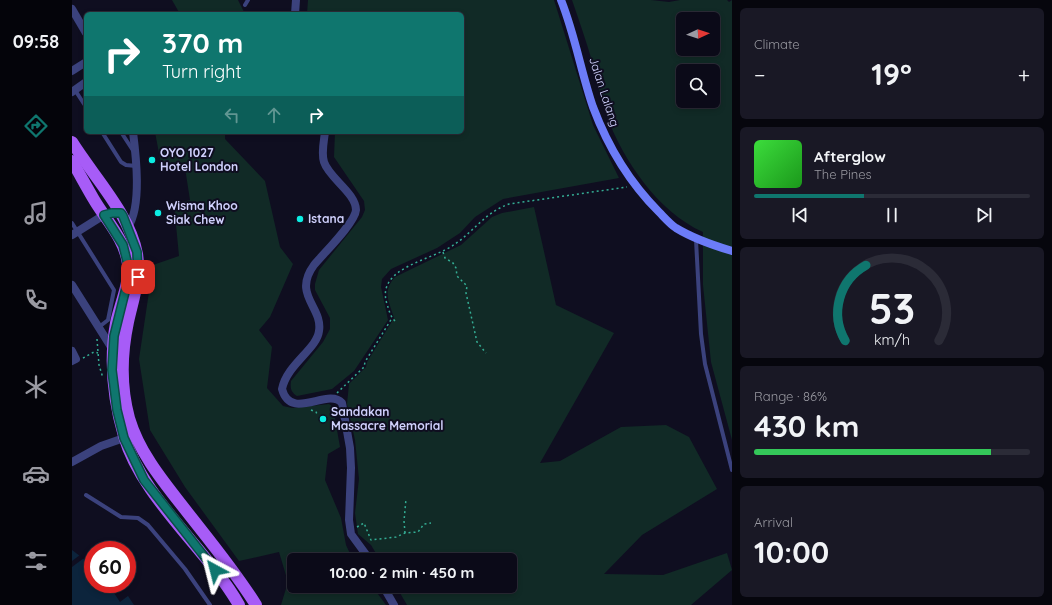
<!DOCTYPE html>
<html lang="en">
<head>
<meta charset="utf-8">
<style>
  :root { --surface:#0b0a18; --page:#191825; --text:#f1f3f6; --muted:#9a9aa2; --line:#2b2b37; --accent:#0f766e }
  body { margin:0; font-family:Quicksand,sans-serif; background:var(--page); color:var(--text); height:100vh; display:flex; flex-direction:column; font-size:15px; white-space:nowrap }
  * { box-sizing:border-box; margin:0 }
  p { font-size:13px; color:var(--muted) }
  .icon { flex:none; width:22px; height:22px; fill:none; stroke:currentColor; stroke-width:2; stroke-linecap:round; stroke-linejoin:round }
  .map { position:relative; flex:1; overflow:hidden }
  .side { display:flex; flex-direction:column; gap:8px; padding:8px; background:#06060d; width:320px }
  .side>* { flex:none }
  .top-card { position:absolute; left:12px; top:12px; width:380px; height:122px; border-radius:6px; box-shadow:0 2px 6px #0003,0 0 0 1px var(--line); background:#0f766e; color:#fff; overflow:hidden }
  .needle { width:26px; rotate:87deg }
  .fabs { position:absolute; left:604px; top:12px; display:grid; gap:8px }
  .fabs a { display:grid; place-items:center; width:44px; height:44px; border-radius:6px; background:var(--surface); box-shadow:0 2px 6px #0003,0 0 0 1px var(--line); font-size:20px }
  .speed { position:absolute; left:12px; top:541px; display:flex; gap:8px; font-size:20px; font-weight:700; text-align:center }
  .speed>* { display:grid; place-content:center; width:52px; height:52px; border-radius:50%; background:var(--surface); box-shadow:0 2px 6px #0003,0 0 0 1px var(--line); line-height:1 }
  .speed .limit { border:6px solid #d22; background:#fff; color:#111 }
  .pin { position:absolute; display:grid; place-items:center; width:34px; height:34px; color:#fff; margin:-17px; border-radius:8px; box-shadow:0 2px 6px #0006 }
  .me { position:absolute; width:44px; margin:-22px; rotate:322deg; stroke-linejoin:round; filter:drop-shadow(0 0 3px #0008) }
  .turn { display:flex; align-items:center; gap:14px; height:84px; padding:0 12px; font-size:18px }
  .turn .icon { width:52px; height:52px; stroke-width:2.5 }
  .turn b { display:block; font-size:28px; line-height:34px }
  .lanes { display:flex; align-items:center; height:38px; padding:0 12px; background:#0003; justify-content:center; gap:20px; direction:ltr }
  .lanes .off { opacity:.35 }
  .big { font-size:30px; font-weight:700; line-height:1.1 }
  .side .tile { flex:1; display:flex; flex-direction:column; justify-content:center; gap:6px; min-width:0; padding:0 14px; border-radius:6px; background:var(--page) }
  .side .dial { align-items:center; gap:0 }
  .dial svg { height:104px; overflow:visible; fill:none; stroke:var(--line); stroke-width:7; stroke-linecap:round; text-anchor:middle }
  .dial text { fill:var(--text); stroke:none }
  .song { display:flex; align-items:center; gap:12px }
  .cover { width:48px; height:48px; border-radius:6px; background:linear-gradient(135deg,hsl(120 70% 55%),hsl(120 70% 35%)) }
  .played { height:4px; border-radius:2px; background:linear-gradient(90deg,var(--accent) 40%,var(--line) 40%) }
  .keys { display:flex; justify-content:space-around; direction:ltr }
  .heat { display:flex; justify-content:space-between; align-items:center; font-size:22px; direction:ltr }
  .charge { height:6px; border-radius:3px; background:linear-gradient(90deg,#34c759 86%,var(--line) 0) }
  .trip { position:absolute; left:215px; top:553px; width:230px; height:40px; border-radius:6px; background:var(--surface); box-shadow:0 2px 6px #0003,0 0 0 1px var(--line); font-weight:700; line-height:40px; text-align:center }
  main { display:flex; flex:1; min-height:0 }
  .menu { display:flex; flex-direction:column; width:72px; justify-content:space-around; align-items:center; background:#04040a; color:var(--muted) }
  .menu .icon { width:28px; height:28px }
  .menu .active { color:var(--accent) }
  .menu b { font-size:18px; color:var(--text) }
  .map>svg:first-child { display:block }
  .green { fill:#112a26; fill-rule:evenodd }
  .water { fill:#0c243c }
  .pier { fill:#0f0e20 }
  .lines { fill:none; stroke-linecap:round; stroke-linejoin:round }
  .path { stroke:#34ad94; stroke-width:1.5; stroke-dasharray:2 3; stroke-linecap:butt }
  .lane { stroke:#3b427d; stroke-width:4 }
  .street { stroke:#3b427d; stroke-width:8 }
  .secondary { stroke:#6c7cf8; stroke-width:8 }
  .primary { stroke:#a75cf7; stroke-width:12 }
  .route-casing { stroke:#0a4d48; stroke-width:10 }
  .route { stroke:#0f766e; stroke-width:7 }
  .poi-dot { fill:#0bede3; stroke:#0f0e20; stroke-width:1.5 }
  .labels { text-anchor:middle; stroke-width:4; stroke-linejoin:round; paint-order:stroke }
  .street-label { font-size:12px; fill:#d0d1fd; stroke:#0f0e20 }
  .poi-label { font-size:12px; font-weight:bold; fill:#d0d1fd; stroke:#0f0e20; text-anchor:start }
</style>
</head>
<body>
<main>
<nav class="menu">
<b>09:58</b>
<svg class="icon active" aria-label="directions" viewBox="0 0 24 24"><path d="M12 3l9 9-9 9-9-9zM9 14v-3h6M13 9l2 2-2 2"/></svg>
<svg class="icon" aria-label="music" viewBox="0 0 24 24"><path d="M9 18V5l10-2v13"/><circle cx="6" cy="18" r="3"/><circle cx="16" cy="16" r="3"/></svg>
<svg class="icon" aria-label="phone" viewBox="0 0 24 24"><path d="M5 4h4l2 5-3 2q2 4 5 5l2-3 5 2v4C11 20 4 13 5 4z"/></svg>
<svg class="icon" aria-label="climate" viewBox="0 0 24 24"><path d="M12 3v18M4 7l16 10M4 17L20 7"/></svg>
<svg class="icon" aria-label="car" viewBox="0 0 24 24"><path d="M5 17H2v-5l4-1 3-4h7l3 4 3 1v5h-3M9 17h6M6 11h13"/><circle cx="7" cy="17" r="2"/><circle cx="17" cy="17" r="2"/></svg>
<svg class="icon" aria-label="filters" viewBox="0 0 24 24"><path d="M4 7h16M4 17h16"/><circle cx="9" cy="7" r="2"/><circle cx="15" cy="17" r="2"/></svg>
</nav>
<div class="map">
<svg width="660" height="605" viewBox="0 0 660 605">
  <rect width="100%" height="100%" fill="#0f0e20"/>
  <g class="green">
    <path d="M 100,0 L 166,0 L 173,14 L 108,14 Z"/>
    <path d="M 236,0 L 482,0 L 521,125 L 547,178 L 431,199 L 403,217 L 388,233 L 365,248 L 319,269 L 310,279 L 309,287 L 316,320 L 282,371 L 260,389 L 225,396 C 219,392 218,388 219,381 L 251,342 L 258,329 L 258,318 L 243,290 L 243,284 L 247,270 L 290,217 L 293,210 L 292,201 L 262,157 L 263,132 L 390,132 L 390,14 L 235,14 Z"/>
    <path d="M 500,0 L 579,0 L 597,2 L 608,0 L 655,0 L 657,2 L 660,0 L 660,440 L 639,362 L 631,285 L 631,232 C 586,212 552,161 535,117 C 528,99 525,80 520,61 C 514,41 507,20 500,0 ZM 611,19 L 641,19 L 641,49 L 611,49 ZM 611,71 L 641,71 L 641,101 L 611,101 Z"/>
    <path d="M 83,132 L 153,132 L 153,139 L 193,181 L 208,247 L 221,264 L 198,317 L 187,330 L 200,347 L 195,388 L 211,406 L 220,408 L 257,404 L 261,407 L 268,447 L 256,454 L 253,480 L 269,518 L 274,545 L 281,560 L 222,560 L 222,586 L 300,586 L 314,605 L 209,605 L 216,582 L 207,552 L 167,561 L 113,487 L 78,430 L 67,359 L 81,265 L 107,256 L 102,204 L 118,200 L 113,168 L 89,164 Z"/>
    <path d="M 462,207 L 484,305 L 542,333 L 468,463 L 488,461 L 549,427 L 594,425 L 617,437 L 645,489 L 570,535 L 532,574 L 591,575 L 655,553 L 660,570 L 619,605 L 335,605 L 324,586 L 438,586 L 438,560 L 308,560 L 299,545 L 286,534 L 283,513 L 287,479 L 283,440 L 275,404 L 277,384 L 294,367 L 295,362 L 322,318 C 317,301 310,292 323,277 L 389,245 L 420,217 L 430,213 Z"/>
  </g>
  <path class="water" d="M 0,550 L 21,566 L 21,584 L 36,584 L 48,602 L 56,596 L 62,605 L 0,605 Z"/>
  <path class="pier" d="M 8,555 L 12,558 L 0,567 L 0,561 Z"/>
  <g class="lines">
    <g class="path">
      <path d="M 371,252 L 373,258 L 381,263 L 384,268 L 385,276 L 395,286 L 394,293 L 405,342 L 414,353"/>
      <path d="M 323,321 C 318,316 317,310 315,304 C 303,267 360,261 383,244 C 402,231 414,212 437,204 L 555,187"/>
      <path d="M 25,339 L 27,365 L 31,378"/>
      <path d="M 11,358 L 22,352 L 26,353"/>
      <path d="M 265,393 L 292,367 L 293,362 L 320,318"/>
      <path d="M 239,410 L 244,412 L 246,416"/>
      <path d="M 285,527 L 292,523 L 299,540 L 324,537 L 333,533 L 346,532 L 352,524 L 359,523"/>
      <path d="M 333,533 L 332,521 L 334,499"/>
    </g>
    <g class="lane">
      <path d="M 173,5 L 176,0"/>
      <path d="M 3,90 L 14,107"/>
      <path d="M 30,132 L 49,162 L 54,165 L 64,166"/>
      <path d="M 49,132 L 62,152"/>
      <path d="M 0,223 L 42,290 L 36,320 L 27,327"/>
      <path d="M 624,240 L 629,334 L 633,364 L 660,470"/>
      <path d="M 14,495 L 49,517 L 66,518 L 76,525 L 113,569 L 138,605"/>
    </g>
    <g class="street">
      <path d="M 0,9 L 14,33"/>
      <path d="M 223,14 L 224,0"/>
      <path d="M 0,71 L 14,62"/>
      <path d="M 0,92 L 14,82"/>
      <path d="M 253,132 C 252,141 249,153 252,162 C 257,178 284,193 284,210 C 283,223 251,254 242,265 C 220,295 251,307 247,331 C 245,349 215,364 210,389 C 219,422 256,387 270,403 L 278,448 L 279,468 L 277,520 L 279,534 L 298,560"/>
      <path d="M 56,227 C 70,206 64,156 61,132"/>
      <path d="M 0,235 L 32,215"/>
      <path d="M 0,285 L 41,350"/>
      <path d="M 0,351 L 4,359 L 0,361"/>
      <path d="M 0,462 L 29,446 L 52,438"/>
      <path d="M 311,586 L 322,605"/>
    </g>
    <path class="secondary" d="M 489,0 C 503,35 509,72 521,107 C 536,147 557,182 587,212 C 592,217 598,224 604,228 C 622,239 640,245 660,251"/>
    <g class="primary">
      <path d="M 0,142 C 21,176 58,214 65,254 C 69,278 61,299 56,322 C 49,355 48,385 57,418 C 67,452 90,480 112,508 C 137,540 163,571 184,605"/>
      <path d="M 0,161 C 7,173 14,186 21,198 C 33,219 53,239 56,264 C 58,284 48,304 44,323 C 37,362 41,398 52,436 C 70,498 135,549 167,605"/>
    </g>
  </g>
  <g class="lines">
    <defs>
      <path id="route" d="M 66,277 L 65,252 L 51,216 L 49,213 L 40,213 L 32,215 L 51,245 L 56,265 L 54,288 L 42,336 L 40,370 L 45,410 L 52,438 L 72,480 L 143,570"/>
    </defs>
    <use href="#route" class="route-casing"/>
    <use href="#route" class="route"/>
  </g>
  <g class="poi-dot">
    <circle cx="80" cy="160" r="4"/>
    <circle cx="86" cy="213" r="4"/>
    <circle cx="228" cy="219" r="4"/>
    <circle cx="251" cy="419" r="4"/>
  </g>
  <g class="labels">
    <g class="street-label">
      <text transform="translate(532 92) rotate(72)" y="4">Jalan Lalang</text>
    </g>
    <g class="poi-label">
      <text x="88" y="157">OYO 1027<tspan x="88" dy="14">Hotel London</tspan></text>
      <text x="94" y="210">Wisma Khoo<tspan x="94" dy="14">Siak Chew</tspan></text>
      <text x="236" y="223">Istana</text>
      <text x="259" y="416">Sandakan<tspan x="259" dy="14">Massacre Memorial</tspan></text>
    </g>
  </g>
</svg>
<div class="fabs">
<a><svg class="needle" viewBox="-14 -14 28 28"><path d="M0-13l5 13h-10z" fill="#e53935"/><path d="M0 13l5-13h-10z" fill="#9a9aa2"/></svg></a>
<a><svg class="icon" aria-label="search" viewBox="0 0 24 24"><circle cx="10" cy="10" r="6"/><path d="M15 15l6 6"/></svg></a>
</div>
<div class="speed"><div class="limit">60</div></div>
<div class="pin" style="left:66px;top:277px;background:#d93025"><svg class="icon" aria-label="arrive" viewBox="0 0 24 24"><path d="M6 21V4h12l-3 4 3 4H6"/></svg></div>
<svg class="me" style="left:143px;top:570px" viewBox="-20 -20 40 40"><path d="M0-17L14 15 0 8-14 15z" fill="#0f766e" stroke="#fff" stroke-width="4"/></svg>
<div class="trip">10:00 · 2 min · 450 m</div>
<div class="top-card">
<div class="turn"><svg class="icon" aria-label="right" viewBox="0 0 24 24"><path d="M7 20v-9h11M14 6l5 5-5 5"/></svg><div><b>370 m</b>Turn right</div></div>
<div class="lanes"><svg class="icon off" aria-label="left" viewBox="0 0 24 24"><path d="M17 20v-9H6M10 6l-5 5 5 5"/></svg><svg class="icon off" aria-label="ahead" viewBox="0 0 24 24"><path d="M12 20V5M6 11l6-6 6 6"/></svg><svg class="icon" aria-label="right" viewBox="0 0 24 24"><path d="M7 20v-9h11M14 6l5 5-5 5"/></svg></div>
</div>
</div>
<section class="side">
<div class="tile"><p>Climate</p>
<div class="heat"><a>−</a><b class="big">19°</b><a>+</a></div>
</div>
<div class="tile">
<div class="song"><i class="cover"></i><div><b>Afterglow</b><p>The Pines</p></div></div>
<div class="played"></div>
<div class="keys"><svg class="icon" aria-label="previous" viewBox="0 0 24 24"><path d="M18 5L8 12l10 7zM5 5v14"/></svg><svg class="icon" aria-label="pause" viewBox="0 0 24 24"><path d="M8 5v14M16 5v14"/></svg><svg class="icon" aria-label="next" viewBox="0 0 24 24"><path d="M6 5l10 7-10 7zM19 5v14"/></svg></div>
</div>
<div class="tile dial"><svg viewBox="0 0 100 80">
<path d="M14 69A42 42 0 1 1 86 69"/>
<path d="M14 69A42 42 0 0 1 30 11" stroke="#0f766e"/>
<text x="50" y="56" font-size="32" font-weight="700">53</text>
<text x="50" y="72" font-size="11">km/h</text>
</svg></div>
<div class="tile"><p>Range · 86%</p><b class="big">430 km</b><div class="charge"></div></div>
<div class="tile"><p>Arrival</p><b class="big">10:00</b></div>
</section>
</main>
</body>
</html>
